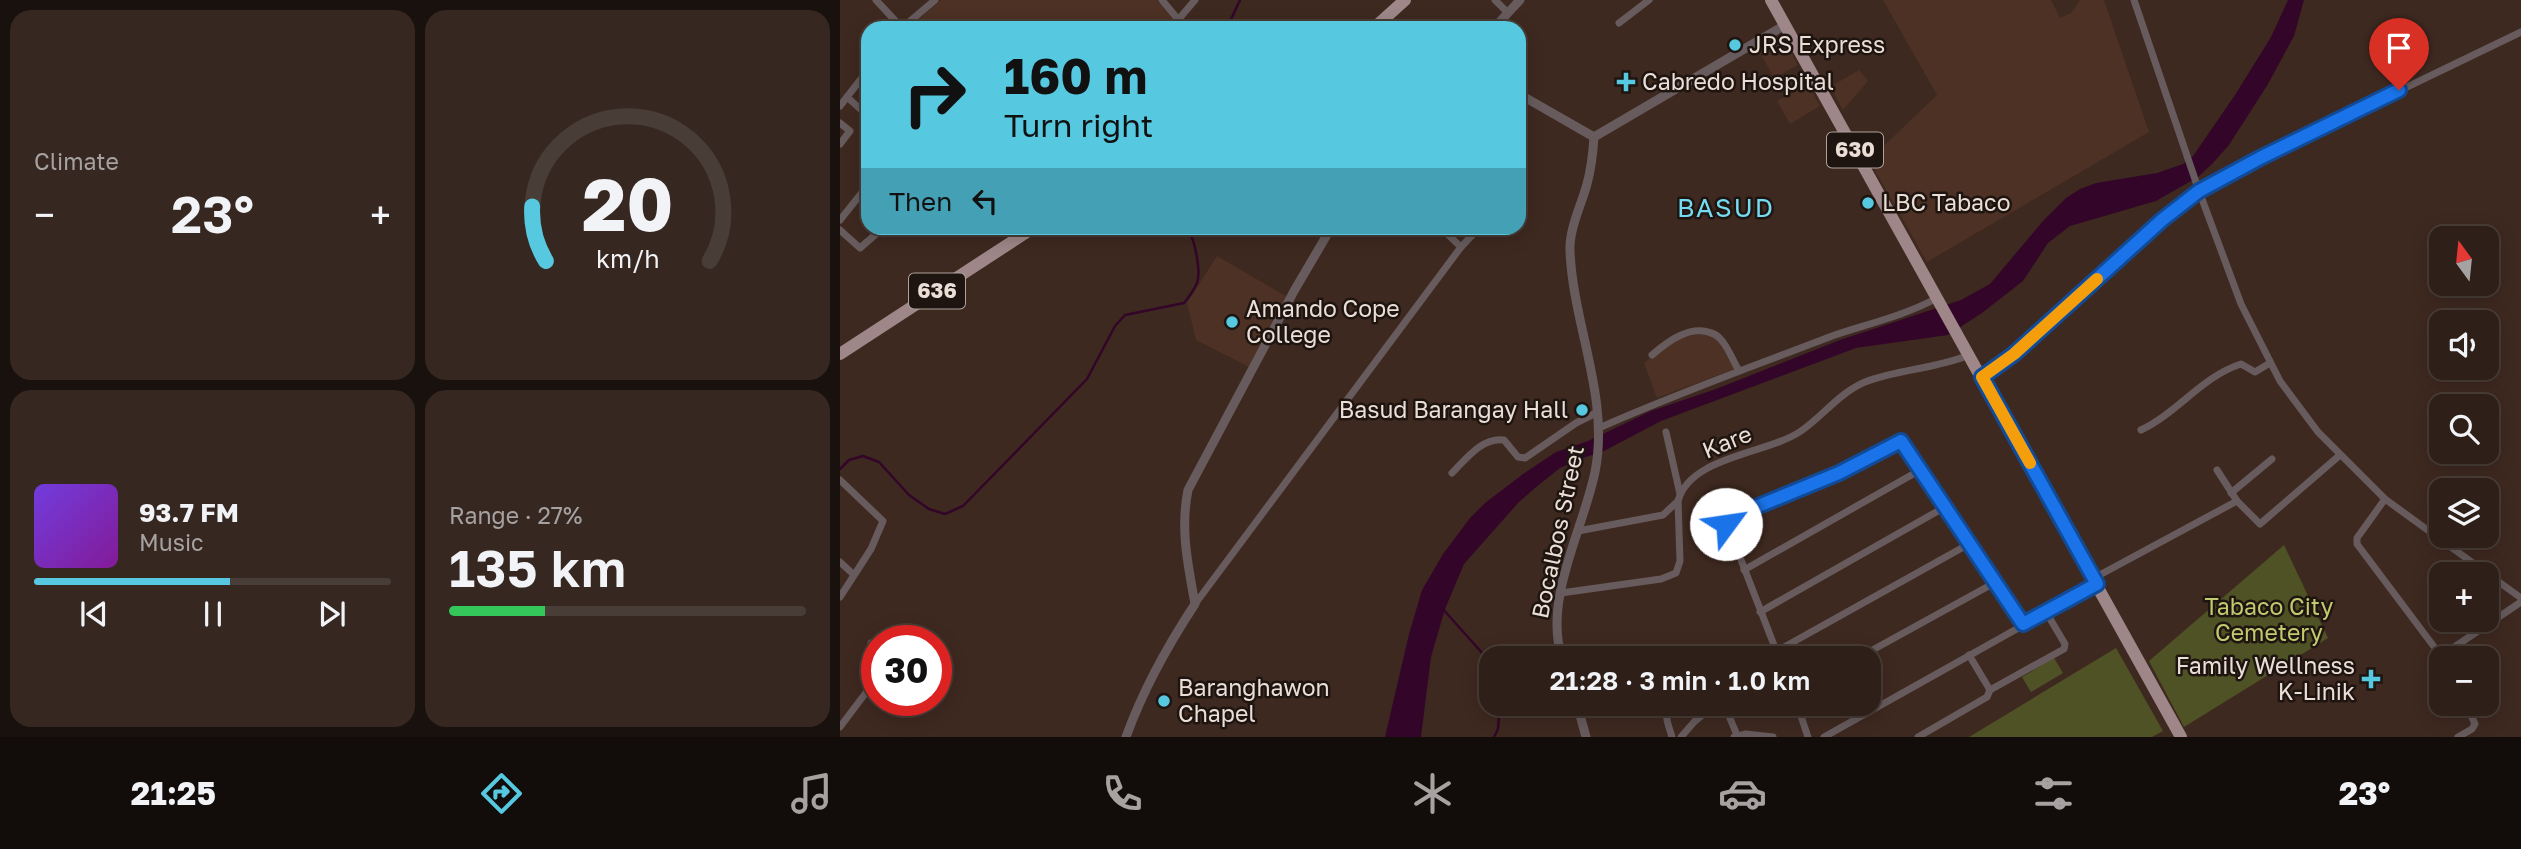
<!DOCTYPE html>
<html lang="en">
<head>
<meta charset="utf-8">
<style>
  :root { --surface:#2e1f18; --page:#362721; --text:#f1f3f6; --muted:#a7a2a2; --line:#493d37; --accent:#56c9e1 }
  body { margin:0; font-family:"Golos Text",sans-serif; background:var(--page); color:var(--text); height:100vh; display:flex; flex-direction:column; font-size:26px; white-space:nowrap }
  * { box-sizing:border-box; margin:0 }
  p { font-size:23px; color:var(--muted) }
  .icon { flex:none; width:38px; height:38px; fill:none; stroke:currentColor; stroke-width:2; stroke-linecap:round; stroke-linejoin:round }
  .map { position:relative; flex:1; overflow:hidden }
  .sheet { display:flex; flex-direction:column; gap:10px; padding:10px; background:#19110d; width:840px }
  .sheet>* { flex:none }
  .guide { position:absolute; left:21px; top:21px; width:665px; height:214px; border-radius:21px; box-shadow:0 4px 18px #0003,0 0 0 2px var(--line); background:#56c9e1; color:#111; overflow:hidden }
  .needle { width:46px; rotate:345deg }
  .tools { position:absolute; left:1589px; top:226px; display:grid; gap:14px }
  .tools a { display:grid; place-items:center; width:70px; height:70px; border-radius:14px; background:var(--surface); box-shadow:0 4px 18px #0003,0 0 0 2px var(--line); font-size:35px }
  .speed { position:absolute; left:21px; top:625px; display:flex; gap:14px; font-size:35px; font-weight:700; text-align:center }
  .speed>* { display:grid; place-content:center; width:91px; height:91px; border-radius:50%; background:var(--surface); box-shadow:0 4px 18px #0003,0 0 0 2px var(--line); line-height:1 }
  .speed .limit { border:10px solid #d22; background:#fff; color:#111 }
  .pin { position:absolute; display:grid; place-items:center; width:60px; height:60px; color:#fff; margin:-72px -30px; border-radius:50% 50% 50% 0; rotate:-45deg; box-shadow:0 0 7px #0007 }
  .pin .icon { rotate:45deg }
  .me { position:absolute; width:77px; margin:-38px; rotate:59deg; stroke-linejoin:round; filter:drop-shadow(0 0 5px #0008) }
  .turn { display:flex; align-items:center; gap:24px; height:147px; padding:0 28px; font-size:32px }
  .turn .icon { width:91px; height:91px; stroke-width:2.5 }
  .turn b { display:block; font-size:49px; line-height:60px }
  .then { display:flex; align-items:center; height:66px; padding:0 28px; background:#0003; gap:14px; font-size:26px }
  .big { font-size:52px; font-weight:600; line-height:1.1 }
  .sheet .card { flex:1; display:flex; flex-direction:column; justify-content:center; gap:10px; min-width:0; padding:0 24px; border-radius:21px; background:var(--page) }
  .sheet .dial { align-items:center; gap:0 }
  .dial svg { height:182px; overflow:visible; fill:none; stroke:var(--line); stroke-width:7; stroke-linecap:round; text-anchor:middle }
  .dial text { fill:var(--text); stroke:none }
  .song { display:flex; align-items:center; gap:21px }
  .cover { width:84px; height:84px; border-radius:10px; background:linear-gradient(135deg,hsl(260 70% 55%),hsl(290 70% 35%)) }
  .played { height:7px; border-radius:4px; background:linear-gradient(90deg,var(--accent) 55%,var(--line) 55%) }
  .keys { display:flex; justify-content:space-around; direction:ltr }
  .heat { display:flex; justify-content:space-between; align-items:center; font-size:38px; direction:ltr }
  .charge { height:10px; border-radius:5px; background:linear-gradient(90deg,#34c759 27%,var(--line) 0) }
  .sheet .tiles { flex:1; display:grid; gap:10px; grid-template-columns:repeat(2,1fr) }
  .trip { position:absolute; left:639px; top:646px; width:402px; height:70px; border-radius:21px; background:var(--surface); box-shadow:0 4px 18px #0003,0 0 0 2px var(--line); font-weight:600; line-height:70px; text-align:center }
  .tabs { display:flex; height:112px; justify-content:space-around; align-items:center; background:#120c0a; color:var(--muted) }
  .tabs .icon { width:49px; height:49px }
  .tabs .selected { color:var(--accent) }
  .tabs b { font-size:32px; color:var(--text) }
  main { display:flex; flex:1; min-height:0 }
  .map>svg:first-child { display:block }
  .built { fill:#4c3124 }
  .green { fill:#4f5225 }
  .water { fill:#330629 }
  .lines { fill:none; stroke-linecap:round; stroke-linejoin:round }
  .stream { stroke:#330629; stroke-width:2.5 }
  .minor { stroke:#675b5d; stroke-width:7 }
  .tertiary { stroke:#675b5d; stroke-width:9 }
  .primary { stroke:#9f8789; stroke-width:12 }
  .route-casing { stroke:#114b97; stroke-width:18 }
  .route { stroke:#1a73e8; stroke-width:12 }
  .slow { stroke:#f59e0b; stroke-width:12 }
  .poi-dot { fill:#56c9e1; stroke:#1e1510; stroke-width:2.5 }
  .labels { text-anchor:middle; stroke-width:5; stroke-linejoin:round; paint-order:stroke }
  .shield { fill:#1e1510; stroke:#aea29b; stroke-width:2 }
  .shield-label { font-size:21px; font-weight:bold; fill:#ebded7 }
  .poi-label { font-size:23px; fill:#ebded7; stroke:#1e1510; text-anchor:start }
  .street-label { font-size:23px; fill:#ebded7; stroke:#1e1510 }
  .park-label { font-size:23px; fill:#c2c96e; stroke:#1e1510 }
  .quarter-label { font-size:26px; letter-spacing:2px; fill:#75dbf1; stroke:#1e1510 }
</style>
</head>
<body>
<main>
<section class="sheet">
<div class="tiles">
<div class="card"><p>Climate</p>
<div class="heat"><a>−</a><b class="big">23°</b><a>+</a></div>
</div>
<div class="card dial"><svg viewBox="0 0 100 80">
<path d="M14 69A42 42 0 1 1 86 69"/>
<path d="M14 69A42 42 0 0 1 8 45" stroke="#56c9e1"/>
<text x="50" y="56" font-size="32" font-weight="700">20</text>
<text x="50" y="72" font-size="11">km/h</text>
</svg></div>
<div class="card">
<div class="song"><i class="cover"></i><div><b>93.7 FM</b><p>Music</p></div></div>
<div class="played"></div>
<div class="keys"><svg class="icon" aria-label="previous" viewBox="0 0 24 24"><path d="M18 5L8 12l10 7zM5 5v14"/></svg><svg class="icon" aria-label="pause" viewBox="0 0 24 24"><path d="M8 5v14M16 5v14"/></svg><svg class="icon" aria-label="next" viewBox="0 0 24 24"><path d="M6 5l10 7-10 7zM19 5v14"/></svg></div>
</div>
<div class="card"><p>Range · 27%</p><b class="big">135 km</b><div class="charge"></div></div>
</div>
</section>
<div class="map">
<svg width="1681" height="737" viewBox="0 0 1681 737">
  <rect width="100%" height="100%" fill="#3e2920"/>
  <g class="built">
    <path d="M 101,0 L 317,0 L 340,28 L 69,28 Z"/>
    <path d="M 1043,0 L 1211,0 L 1220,18 L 1231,13 L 1240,0 L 1264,0 L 1309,132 L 1087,262 L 1029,160 L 1097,95 Z"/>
    <path d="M 941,34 L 958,65 L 934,78 L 917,47 Z"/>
    <path d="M 1019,70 L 1028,81 L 1003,110 L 990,87 Z"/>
    <path d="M 968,84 L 980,106 L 950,124 L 937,101 Z"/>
    <path d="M 377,256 L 446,296 L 409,367 L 356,340 L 347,303 Z"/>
    <path d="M 853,335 L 875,335 L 895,369 L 817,398 L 804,363 L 833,341 Z"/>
  </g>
  <g class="green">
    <path d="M 1444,545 L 1488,638 L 1344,727 L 1309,661 Z"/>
    <path d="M 1276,648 L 1323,731 L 1312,737 L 1129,737 Z"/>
    <path d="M 1214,658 L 1223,673 L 1191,692 L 1182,677 Z"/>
  </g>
  <path class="water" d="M 1448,0 L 1464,0 L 1454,36 L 1428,84 L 1389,145 L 1372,164 L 1358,177 L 1316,201 L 1230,226 L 1208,243 L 1183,281 L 1142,313 L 1108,335 L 1016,348 L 821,421 L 764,451 L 740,459 L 720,468 L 695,488 L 679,502 L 624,564 L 605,609 L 591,657 L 581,737 L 545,737 L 569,634 L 582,590 L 603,554 L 630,518 L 645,503 L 683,474 L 716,452 L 748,441 L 811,411 L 876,389 L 1000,340 L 1121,300 L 1150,284 L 1203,221 L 1226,198 L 1240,189 L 1256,183 L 1317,173 L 1343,164 L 1353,156 L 1395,95 L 1431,37 Z"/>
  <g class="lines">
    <g class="stream">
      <path d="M 387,28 L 400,0"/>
      <path d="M 0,469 L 9,460 L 23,456 L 39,462 L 69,495 L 89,509 L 105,514 L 123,506 L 247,379 L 275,326 L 285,315 L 344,303 C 349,297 354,290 357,283 C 361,272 355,234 345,228"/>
      <path d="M 602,608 L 651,663"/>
      <path d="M 654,737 L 658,729 L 660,704"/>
    </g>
    <g class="minor">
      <path d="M 36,0 L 62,28"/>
      <path d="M 322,0 L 345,28"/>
      <path d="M 655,0 L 668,13"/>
      <path d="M 1294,0 L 1359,191 L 1401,304 L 1440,381 L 1478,432 L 1545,499 L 1681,598"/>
      <path d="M 338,20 L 355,0"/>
      <path d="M 779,23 L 809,0"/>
      <path d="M 62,28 L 95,0"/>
      <path d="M 7,97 L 28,116"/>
      <path d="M 0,106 L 28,70"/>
      <path d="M 0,123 L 10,131 L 0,144"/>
      <path d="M 0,220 L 28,185"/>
      <path d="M 601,228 L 621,247"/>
      <path d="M 0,230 L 20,248 L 43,228"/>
      <path d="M 812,355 C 827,342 851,323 874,334 C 885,339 893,361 899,371"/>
      <path d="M 1142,377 L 1174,353 L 1286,252 L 1359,191 L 1420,158 L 1681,32"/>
      <path d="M 759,428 C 835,394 914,366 992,336 C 1027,324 1064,316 1097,298"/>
      <path d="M 1301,430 C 1337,413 1363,376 1401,364 L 1415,372 L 1430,363"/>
      <path d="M 826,432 L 840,494"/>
      <path d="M 1377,470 L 1397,501 L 1420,524 L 1500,455"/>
      <path d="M 612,473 C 626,459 642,437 664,440 L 678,457 L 685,458 L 736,423 L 758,412"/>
      <path d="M 0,480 L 43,521 L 31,549 L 0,597"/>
      <path d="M 1391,493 L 1432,459"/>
      <path d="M 1545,499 L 1517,538 L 1517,544 L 1601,656 L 1681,602"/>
      <path d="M 738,531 L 823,515 L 838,501"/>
      <path d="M 0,562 L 13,574"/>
      <path d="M 904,570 L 1082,469"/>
      <path d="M 1254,578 L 1397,501"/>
      <path d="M 721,593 L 821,579 L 836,573 L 840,561 L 838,501 C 850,456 928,454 961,431 C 983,416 999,393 1025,382 C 1058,369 1096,369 1129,355"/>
      <path d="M 355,604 L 621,247 L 639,228"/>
      <path d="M 920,612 L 1105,507"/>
      <path d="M 31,643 L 37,647"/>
      <path d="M 937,651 L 1129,544"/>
      <path d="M 1129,655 L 1150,690"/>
      <path d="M 939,658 L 886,521 L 999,473 L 1061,441 L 1183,624"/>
      <path d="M 1018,658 L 1156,582"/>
      <path d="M 831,704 C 822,713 829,726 832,737"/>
      <path d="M 884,704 L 897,735"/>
      <path d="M 957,704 L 968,737"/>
      <path d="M 0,727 L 37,678"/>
      <path d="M 841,737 L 854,722 L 875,704"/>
      <path d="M 894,737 L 906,734 L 933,737"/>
      <path d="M 984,737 L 1257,584"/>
      <path d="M 1078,737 L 1147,697 L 1150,690 L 1224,649 L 1225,644 L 1206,612"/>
      <path d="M 1618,737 L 1632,729 L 1635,724 L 1626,704"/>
    </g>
    <g class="tertiary">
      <path d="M 654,28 L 680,0"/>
      <path d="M 679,94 L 754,137"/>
      <path d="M 722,658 C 703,600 743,530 755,472 C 770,398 733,325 730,251 C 729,229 741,206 747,184 C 751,169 753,153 754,137 L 945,25"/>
      <path d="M 737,704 L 746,737"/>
      <path d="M 286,737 C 303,690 328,645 355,604 C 348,565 340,529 348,490 L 454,291 L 491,228"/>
    </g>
    <g class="primary">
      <path d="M 931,0 L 1341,737"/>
      <path d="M 534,28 L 565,0"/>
      <path d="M 0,354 L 193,228"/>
    </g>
  </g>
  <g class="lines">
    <defs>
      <path id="route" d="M 886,524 L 889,518 L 999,473 L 1061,441 L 1183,624 L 1257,584 L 1142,377 L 1174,354 L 1322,220 L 1359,191 L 1420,158 L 1559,90"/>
    </defs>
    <use href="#route" class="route-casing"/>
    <use href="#route" class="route"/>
    <path class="slow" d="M 1190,463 L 1142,377 L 1174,354 L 1257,279"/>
  </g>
  <g class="poi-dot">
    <circle cx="895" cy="45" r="7"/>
    <path d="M782.5 71.5h7v7h7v7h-7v7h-7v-7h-7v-7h7z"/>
    <circle cx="1028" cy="203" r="7"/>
    <circle cx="392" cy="322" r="7"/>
    <circle cx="742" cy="410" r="7"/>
    <path d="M1527.5 668.5h7v7h7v7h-7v7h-7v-7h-7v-7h7z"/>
    <circle cx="324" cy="701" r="7"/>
  </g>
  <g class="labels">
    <g class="shield">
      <rect x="987" y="132.5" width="56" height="35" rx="5"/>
      <rect x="69" y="273.5" width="56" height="35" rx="5"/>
    </g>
    <g class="shield-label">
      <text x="1015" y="157">630</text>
      <text x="97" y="298">636</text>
    </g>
    <g class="poi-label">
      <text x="909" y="53">JRS Express</text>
      <text x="802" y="90">Cabredo Hospital</text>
      <text x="1042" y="211">LBC Tabaco</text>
      <text x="406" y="317">Amando Cope<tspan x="406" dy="26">College</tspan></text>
      <text x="728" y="418" text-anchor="end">Basud Barangay Hall</text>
      <text x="1515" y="674" text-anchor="end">Family Wellness<tspan x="1515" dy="26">K-Linik</tspan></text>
      <text x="338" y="696">Baranghawon<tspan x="338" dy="26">Chapel</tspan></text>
    </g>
    <g class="street-label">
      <text transform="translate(887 442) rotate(-22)" y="8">Kare</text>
      <text transform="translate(718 532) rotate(-78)" y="8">Bocalbos Street</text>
    </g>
    <g class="park-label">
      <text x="1429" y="615">Tabaco City<tspan x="1429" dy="26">Cemetery</tspan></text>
    </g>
    <g class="quarter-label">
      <text x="886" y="217">BASUD</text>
    </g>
  </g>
</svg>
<div class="tools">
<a><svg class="needle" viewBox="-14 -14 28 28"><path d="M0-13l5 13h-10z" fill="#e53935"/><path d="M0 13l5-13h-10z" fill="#a7a2a2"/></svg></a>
<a><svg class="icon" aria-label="sound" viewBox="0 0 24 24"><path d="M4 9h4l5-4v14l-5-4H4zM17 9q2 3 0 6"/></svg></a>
<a><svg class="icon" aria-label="search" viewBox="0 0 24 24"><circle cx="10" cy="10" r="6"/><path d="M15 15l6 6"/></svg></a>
<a><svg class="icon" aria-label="layers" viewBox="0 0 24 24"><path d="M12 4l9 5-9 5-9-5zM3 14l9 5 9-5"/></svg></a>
<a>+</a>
<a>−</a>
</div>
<div class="speed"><div class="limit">30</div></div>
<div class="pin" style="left:1559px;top:90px;background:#d93025"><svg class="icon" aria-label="arrive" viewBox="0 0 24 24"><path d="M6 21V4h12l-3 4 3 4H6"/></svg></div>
<svg class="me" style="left:886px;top:524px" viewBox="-20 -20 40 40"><circle r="19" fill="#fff"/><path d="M0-13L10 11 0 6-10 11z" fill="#1a73e8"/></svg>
<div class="trip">21:28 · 3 min · 1.0 km</div>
<div class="guide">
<div class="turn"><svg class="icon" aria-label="right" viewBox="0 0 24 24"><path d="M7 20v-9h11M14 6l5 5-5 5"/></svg><div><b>160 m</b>Turn right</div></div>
<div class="then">Then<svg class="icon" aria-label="left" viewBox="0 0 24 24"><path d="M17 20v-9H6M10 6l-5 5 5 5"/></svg></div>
</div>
</div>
</main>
<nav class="tabs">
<b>21:25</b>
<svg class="icon selected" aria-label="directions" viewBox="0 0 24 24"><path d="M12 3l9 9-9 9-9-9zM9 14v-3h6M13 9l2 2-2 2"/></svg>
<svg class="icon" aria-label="music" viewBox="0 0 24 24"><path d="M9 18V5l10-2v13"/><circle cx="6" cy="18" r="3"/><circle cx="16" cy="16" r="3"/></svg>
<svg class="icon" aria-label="phone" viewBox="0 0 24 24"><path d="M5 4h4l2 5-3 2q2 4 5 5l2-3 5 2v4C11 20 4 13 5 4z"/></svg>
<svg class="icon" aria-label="climate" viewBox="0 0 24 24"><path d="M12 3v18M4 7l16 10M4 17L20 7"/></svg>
<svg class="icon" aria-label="car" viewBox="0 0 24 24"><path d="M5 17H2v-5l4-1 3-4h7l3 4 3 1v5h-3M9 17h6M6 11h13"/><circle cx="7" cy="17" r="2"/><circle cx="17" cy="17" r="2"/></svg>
<svg class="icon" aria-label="filters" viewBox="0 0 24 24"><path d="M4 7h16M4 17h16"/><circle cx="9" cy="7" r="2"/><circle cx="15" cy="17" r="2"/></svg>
<b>23°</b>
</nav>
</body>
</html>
